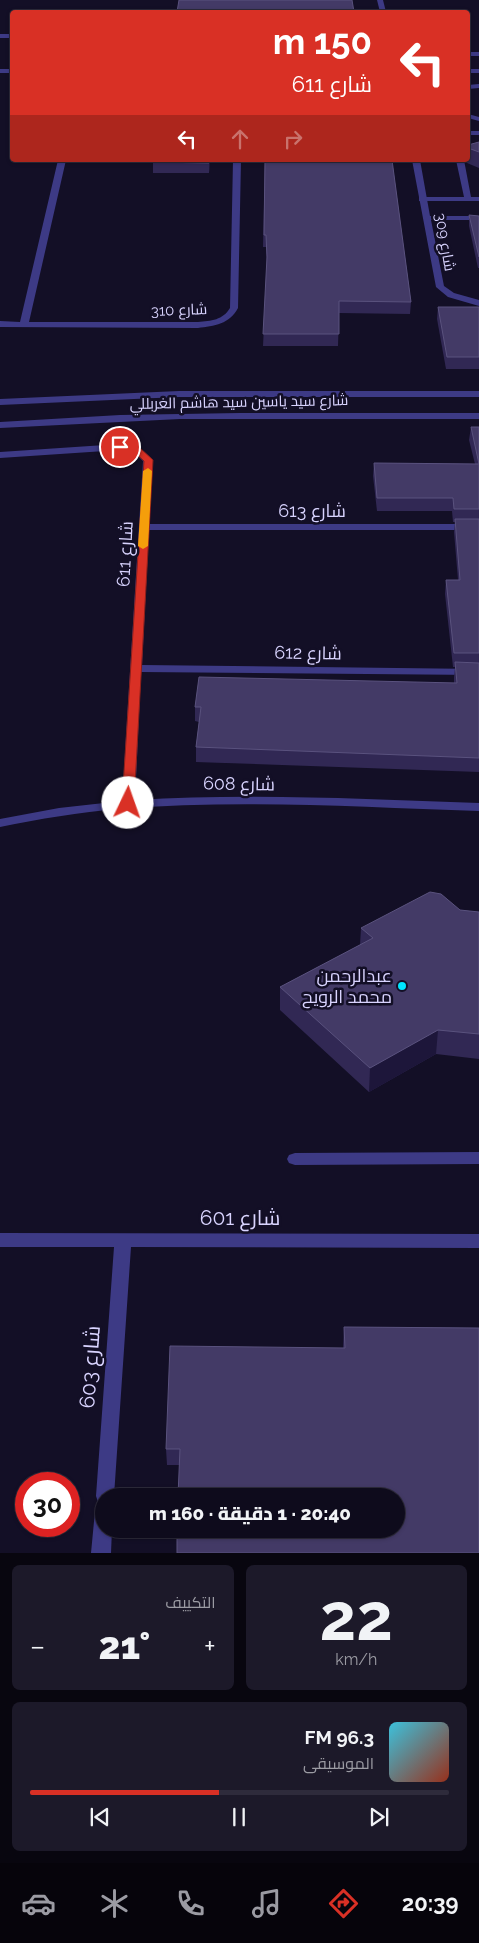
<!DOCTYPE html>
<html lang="ar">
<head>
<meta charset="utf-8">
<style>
  :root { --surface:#0e0b1c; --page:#1c1929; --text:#f1f3f6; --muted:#9b9ba3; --line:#2e2b3b; --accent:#d93025 }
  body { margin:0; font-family:Raleway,Cairo,sans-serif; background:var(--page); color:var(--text); direction:rtl; height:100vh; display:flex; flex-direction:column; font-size:19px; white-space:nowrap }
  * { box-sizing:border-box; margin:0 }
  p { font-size:16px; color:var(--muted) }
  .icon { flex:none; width:28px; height:28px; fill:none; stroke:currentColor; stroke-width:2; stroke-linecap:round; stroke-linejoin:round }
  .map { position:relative; height:1553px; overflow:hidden; direction:ltr }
  .details { display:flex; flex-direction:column; gap:12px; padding:12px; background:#08060f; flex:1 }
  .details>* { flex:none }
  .banner { position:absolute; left:10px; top:10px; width:460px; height:152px; border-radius:5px; box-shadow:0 1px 4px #0004,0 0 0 1px var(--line); direction:rtl; background:#d93025; color:#fff; overflow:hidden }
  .speed { position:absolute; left:15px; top:1472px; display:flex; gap:10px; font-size:25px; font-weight:700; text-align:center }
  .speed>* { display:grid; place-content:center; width:65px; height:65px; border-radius:50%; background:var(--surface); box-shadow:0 1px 4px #0004,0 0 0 1px var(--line); line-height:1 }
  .speed .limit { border:8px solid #d22; background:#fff; color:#111 }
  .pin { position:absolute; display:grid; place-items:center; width:42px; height:42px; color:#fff; margin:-21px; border:2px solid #fff; border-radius:50%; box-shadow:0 1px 5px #0007 }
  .me { position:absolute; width:55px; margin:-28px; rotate:3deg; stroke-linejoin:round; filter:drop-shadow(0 0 4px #0008) }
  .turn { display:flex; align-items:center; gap:18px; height:105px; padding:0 15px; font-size:22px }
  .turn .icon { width:65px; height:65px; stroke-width:2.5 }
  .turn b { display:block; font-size:35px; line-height:42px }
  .lanes { display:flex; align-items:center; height:48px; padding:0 15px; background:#0003; justify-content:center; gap:25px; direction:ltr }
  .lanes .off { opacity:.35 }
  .big { font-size:38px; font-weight:800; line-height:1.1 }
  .details .widget { flex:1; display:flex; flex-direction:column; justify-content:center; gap:8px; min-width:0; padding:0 18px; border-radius:8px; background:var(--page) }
  .details .dial { align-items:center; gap:0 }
  .dial b { font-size:65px; line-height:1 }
  .song { display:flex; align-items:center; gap:15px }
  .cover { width:60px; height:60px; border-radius:8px; background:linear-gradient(135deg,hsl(190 70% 55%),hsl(10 70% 35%)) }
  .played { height:5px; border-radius:2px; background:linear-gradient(90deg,var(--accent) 45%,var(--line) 45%) }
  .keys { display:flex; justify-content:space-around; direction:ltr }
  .heat { display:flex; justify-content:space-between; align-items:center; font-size:28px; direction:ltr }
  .details .tiles { flex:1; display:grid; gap:12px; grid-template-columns:1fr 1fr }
  .widget:last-child { grid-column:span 2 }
  .trip { position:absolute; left:95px; top:1488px; width:310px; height:50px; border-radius:25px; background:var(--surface); box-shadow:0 1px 4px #0004,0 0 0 1px var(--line); font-weight:800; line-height:50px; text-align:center; direction:rtl }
  .menu { display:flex; height:80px; justify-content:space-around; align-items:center; background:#06040b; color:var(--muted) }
  .menu .icon { width:35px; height:35px }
  .menu .active { color:var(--accent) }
  .menu b { font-size:22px; color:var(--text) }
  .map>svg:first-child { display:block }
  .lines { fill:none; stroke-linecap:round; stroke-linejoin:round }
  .service { fill:#3d3a85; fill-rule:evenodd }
  .minor { fill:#3d3a85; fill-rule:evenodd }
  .tertiary { fill:#3d3a85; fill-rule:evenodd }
  .wall { fill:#312854 }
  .shaded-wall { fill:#1d163a }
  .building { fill:#433a66; stroke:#5a527e }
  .route { fill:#d93025; stroke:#8d1f18 }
  .slow { fill:#f59e0b }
  .poi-dot { fill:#00e5ff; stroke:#130f26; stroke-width:2 }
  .labels { text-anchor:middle; stroke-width:5; stroke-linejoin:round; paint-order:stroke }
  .far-street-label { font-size:15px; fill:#d9d4ff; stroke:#130f26 }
  .street-label { font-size:18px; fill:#d9d4ff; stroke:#130f26 }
  .poi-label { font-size:18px; fill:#d9d4ff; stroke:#130f26; text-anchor:end }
  .near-street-label { font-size:21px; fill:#d9d4ff; stroke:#130f26 }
</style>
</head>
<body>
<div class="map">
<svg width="479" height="1553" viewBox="0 0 479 1553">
  <rect width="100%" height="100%" fill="#130f26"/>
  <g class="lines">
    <g class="service">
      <rect x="468" y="52" width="11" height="4"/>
      <path d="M 479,84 L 479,88 L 468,89 L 468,85 Z"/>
      <path d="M 468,114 L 479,117 L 479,121 L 468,118 Z"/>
      <rect x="468" y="131" width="11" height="4"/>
      <path d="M 456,160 L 464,160 L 471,197 L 479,197 L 479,201 L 419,201 L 419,197 L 464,197 Z"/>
      <path d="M 479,1152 L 479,1164 L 295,1165 L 289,1163 L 287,1159 L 289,1155 L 295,1153 Z"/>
    </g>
    <g class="minor">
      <path d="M 377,0 L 383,0 L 386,12 L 380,12 Z"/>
      <rect x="0" y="34" width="12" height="4"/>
      <rect x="0" y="69" width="12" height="4"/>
      <rect x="468" y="69" width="11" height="4"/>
      <path d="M 58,160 L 66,160 L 29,322 L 198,322 C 211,321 223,320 230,308 L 233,160 L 241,160 L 238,308 C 230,324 214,326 198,328 L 0,327 L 0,321 L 20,322 Z"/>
      <path d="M 412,160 L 420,160 L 430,216 L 479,216 L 479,220 L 431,220 L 444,286 L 454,293 L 479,300 L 479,306 L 448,297 L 436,287 Z"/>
      <path d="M 120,444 L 140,448 L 153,460 L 149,524 L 479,524 L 479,530 L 149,530 L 142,665 L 479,669 L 479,675 L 141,672 L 135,800 C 249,793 364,799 479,803 L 479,811 C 359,807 239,799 120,809 C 79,812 40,819 0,827 L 0,819 L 59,808 L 122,801 L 143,461 L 134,452 L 120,450 L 0,458 L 0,452 Z"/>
      <path d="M 0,1233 L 479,1234 L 479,1248 L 131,1247 L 114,1496 L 104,1496 L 104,1529 L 112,1529 L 111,1553 L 91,1553 L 95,1511 L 97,1505 L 102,1503 L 98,1502 L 96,1496 L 114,1247 L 0,1247 Z"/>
    </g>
    <g class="tertiary">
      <path d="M 179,391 L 479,391 L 479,397 L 179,397 L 0,405 L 0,399 Z"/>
      <path d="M 240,413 L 479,413 L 479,419 L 180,419 L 0,428 L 0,422 L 120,415 Z"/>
    </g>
  </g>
  <g class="wall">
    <path d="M 479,142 L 479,168 L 467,163 L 466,160 L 468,160 L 468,145 Z"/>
    <path d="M 210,160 L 209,173 L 153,173 L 153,162 Z"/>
    <path d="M 263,160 L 392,160 L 411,302 L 410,314 L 339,313 L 338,346 L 263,346 L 267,264 L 266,247 L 263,247 L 265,160 Z"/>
    <path d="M 469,215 L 479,216 L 479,268 L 478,268 L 469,226 Z"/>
    <path d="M 438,307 L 479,307 L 479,369 L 446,369 L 437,319 Z"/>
    <path d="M 471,427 L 479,427 L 479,772 L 196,762 L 196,747 L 199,722 L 195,721 L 195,707 L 454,683 L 454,677 L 455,667 L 453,667 L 445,594 L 446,580 L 458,580 L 454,532 L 455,522 L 453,522 L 452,511 L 377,511 L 373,476 L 374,463 L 475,464 L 469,440 Z"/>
    <path d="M 460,910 L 479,912 L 479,1059 L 436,1054 L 369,1092 L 280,1010 L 280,987 L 360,945 L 361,928 Z"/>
    <path d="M 344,1327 L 479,1328 L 180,1465 L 167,1465 L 166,1449 L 343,1348 Z"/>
  </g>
  <g class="shaded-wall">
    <path d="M 209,160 L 210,160 L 209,173 Z"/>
    <path d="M 438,1030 L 436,1054 L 369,1092 L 370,1068 Z"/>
  </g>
  <g class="building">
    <path d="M 179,0 L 352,0 L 354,12 L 177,12 Z"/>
    <path d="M 479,142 L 479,152 L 468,148 L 468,145 Z"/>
    <path d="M 153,160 L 209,160 L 209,163 L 153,162 Z"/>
    <path d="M 265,160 L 392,160 L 411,302 L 339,301 L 339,334 L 263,334 L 267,257 L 266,235 L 264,235 Z"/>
    <path d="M 469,215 L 479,216 L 479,257 Z"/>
    <path d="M 438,307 L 479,307 L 479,357 L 447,357 Z"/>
    <path d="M 471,427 L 479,427 L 479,509 L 454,509 L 453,498 L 377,498 L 374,463 L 479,464 Z"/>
    <path d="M 455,519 L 479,519 L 479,653 L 454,653 L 446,580 L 460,580 Z"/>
    <path d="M 455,662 L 479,663 L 479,758 L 196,747 L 201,707 L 195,707 L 199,677 L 457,683 Z"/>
    <path d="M 430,892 L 441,894 L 460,910 L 479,912 L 479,1034 L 438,1030 L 370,1068 L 280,987 L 373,938 L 361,928 Z"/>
    <path d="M 344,1327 L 479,1328 L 479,1553 L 177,1553 L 177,1529 L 396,1529 L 396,1496 L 178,1496 L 180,1449 L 166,1449 L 170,1346 L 345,1348 Z"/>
  </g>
  <path class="route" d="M 120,444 L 140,448 L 153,460 L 134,803 L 128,807 L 122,803 L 144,461 L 134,452 L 117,449 L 116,447 Z"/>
  <path class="slow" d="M 148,468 L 152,471 L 148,546 L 143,549 L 138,546 L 143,471 Z"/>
  <circle class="poi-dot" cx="402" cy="986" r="5"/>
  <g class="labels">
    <g class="far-street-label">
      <text transform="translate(445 242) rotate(80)" y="5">شارع 309</text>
      <text transform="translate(179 310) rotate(-2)" y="5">شارع 310</text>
      <text transform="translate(239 402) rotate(-1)" y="5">شارع سيد ياسين سيد هاشم الغربللي</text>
    </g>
    <g class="street-label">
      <text x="312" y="517">شارع 613</text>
      <text transform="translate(125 554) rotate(-87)" y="6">شارع 611</text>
      <text transform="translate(308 653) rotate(1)" y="6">شارع 612</text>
      <text transform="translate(239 784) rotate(1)" y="6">شارع 608</text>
    </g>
    <g class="poi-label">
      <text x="392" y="982">عبدالرحمن<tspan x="392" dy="21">محمد الرويح</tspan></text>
    </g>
    <g class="near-street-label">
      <text x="240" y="1225">شارع 601</text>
      <text transform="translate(90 1367) rotate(-86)" y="7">شارع 603</text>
    </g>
  </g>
</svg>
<div class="speed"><div class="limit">30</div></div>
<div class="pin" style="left:120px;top:447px;background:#d93025"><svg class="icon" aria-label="arrive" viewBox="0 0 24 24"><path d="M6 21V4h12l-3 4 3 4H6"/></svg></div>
<svg class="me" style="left:128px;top:803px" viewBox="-20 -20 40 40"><circle r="19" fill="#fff"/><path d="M0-13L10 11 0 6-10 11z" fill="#d93025"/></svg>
<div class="trip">20:40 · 1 دقيقة · 160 m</div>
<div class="banner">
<div class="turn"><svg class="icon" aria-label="left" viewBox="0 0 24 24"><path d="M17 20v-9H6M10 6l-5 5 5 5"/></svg><div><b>150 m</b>شارع 611</div></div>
<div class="lanes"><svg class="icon" aria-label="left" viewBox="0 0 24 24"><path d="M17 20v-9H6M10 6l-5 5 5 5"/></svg><svg class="icon off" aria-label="ahead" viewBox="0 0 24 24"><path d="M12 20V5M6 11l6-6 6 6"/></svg><svg class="icon off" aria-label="right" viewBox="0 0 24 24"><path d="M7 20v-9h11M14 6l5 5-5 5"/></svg></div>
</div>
</div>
<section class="details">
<div class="tiles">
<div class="widget dial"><b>22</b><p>km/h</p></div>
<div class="widget"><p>التكييف</p>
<div class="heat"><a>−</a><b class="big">21°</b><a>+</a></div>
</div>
<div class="widget">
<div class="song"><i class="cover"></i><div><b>96.3 FM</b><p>الموسيقى</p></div></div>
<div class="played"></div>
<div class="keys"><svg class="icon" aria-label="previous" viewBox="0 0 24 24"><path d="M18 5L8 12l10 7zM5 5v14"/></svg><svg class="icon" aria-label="pause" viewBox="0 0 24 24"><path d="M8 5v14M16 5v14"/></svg><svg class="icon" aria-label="next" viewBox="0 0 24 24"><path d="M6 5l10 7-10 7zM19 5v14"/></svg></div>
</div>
</div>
</section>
<nav class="menu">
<b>20:39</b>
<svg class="icon active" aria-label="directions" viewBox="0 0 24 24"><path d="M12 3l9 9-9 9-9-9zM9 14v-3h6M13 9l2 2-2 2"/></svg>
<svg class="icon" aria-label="music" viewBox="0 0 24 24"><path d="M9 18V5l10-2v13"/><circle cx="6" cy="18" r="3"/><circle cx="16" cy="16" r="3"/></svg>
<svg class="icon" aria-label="phone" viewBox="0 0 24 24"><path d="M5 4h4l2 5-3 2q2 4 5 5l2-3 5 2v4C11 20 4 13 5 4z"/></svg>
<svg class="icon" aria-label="climate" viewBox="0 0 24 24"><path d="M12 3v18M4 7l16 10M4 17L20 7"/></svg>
<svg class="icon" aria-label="car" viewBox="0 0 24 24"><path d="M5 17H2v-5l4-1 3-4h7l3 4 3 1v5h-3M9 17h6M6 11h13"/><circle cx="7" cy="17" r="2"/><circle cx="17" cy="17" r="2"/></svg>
</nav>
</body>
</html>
